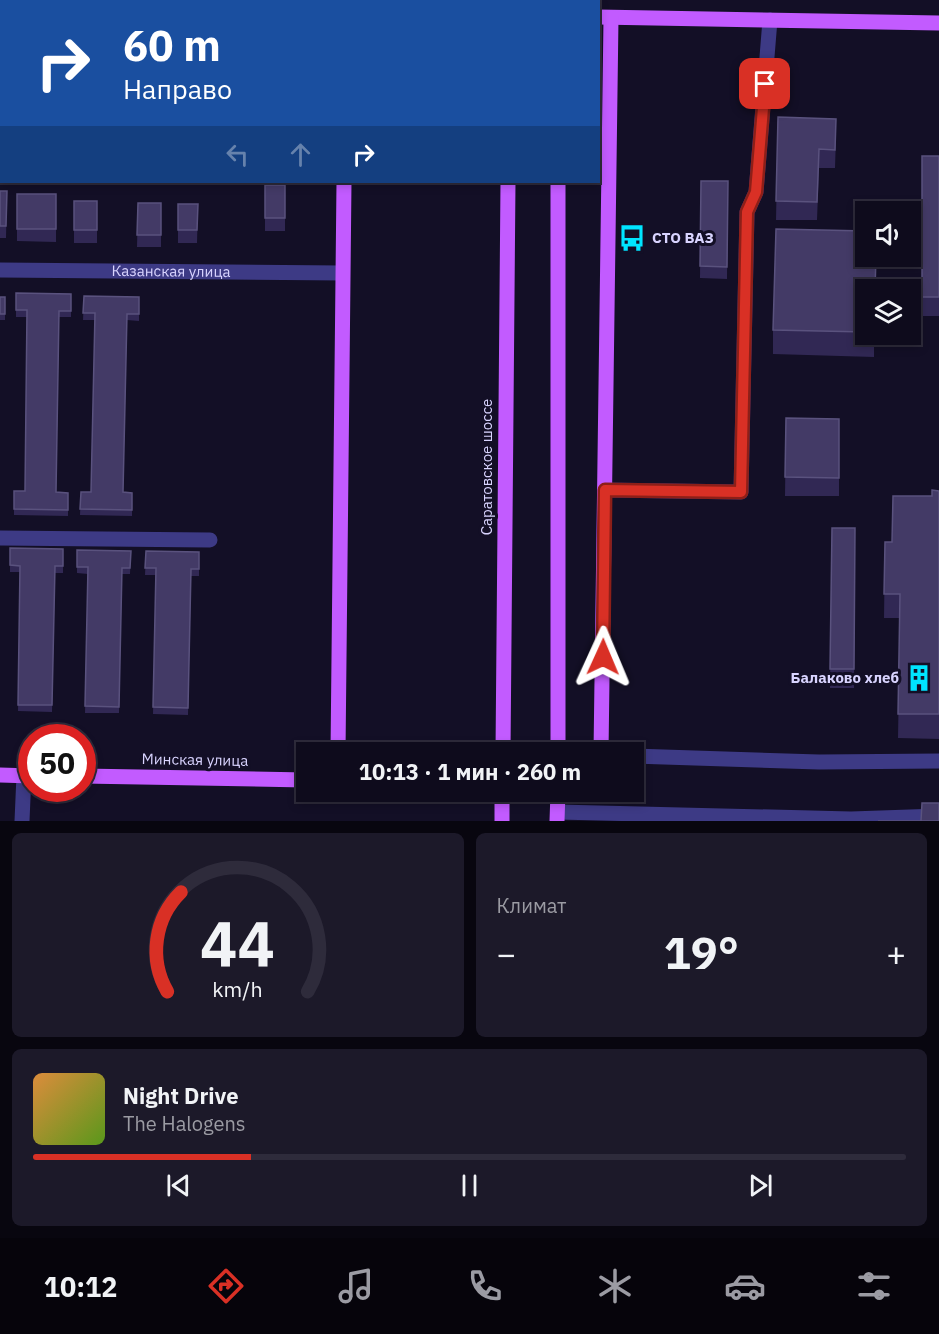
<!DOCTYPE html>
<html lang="ru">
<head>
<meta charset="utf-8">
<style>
  :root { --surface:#0e0b1c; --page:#1c1929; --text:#f1f3f6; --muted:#9b9ba3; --line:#2e2b3b; --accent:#d93025 }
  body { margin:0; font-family:"IBM Plex Sans",sans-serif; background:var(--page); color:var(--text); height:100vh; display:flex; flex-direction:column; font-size:22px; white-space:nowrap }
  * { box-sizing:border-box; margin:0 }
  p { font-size:20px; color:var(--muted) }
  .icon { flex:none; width:33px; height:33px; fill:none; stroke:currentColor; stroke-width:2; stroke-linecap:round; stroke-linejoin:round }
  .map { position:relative; height:821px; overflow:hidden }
  .sheet { display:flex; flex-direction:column; gap:12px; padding:12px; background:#08060f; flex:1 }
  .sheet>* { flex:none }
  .hud { position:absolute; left:0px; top:0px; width:600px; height:183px; box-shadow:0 3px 9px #0003,0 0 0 2px var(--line); background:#1a4fa0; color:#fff; overflow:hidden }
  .controls { position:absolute; left:855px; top:201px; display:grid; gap:12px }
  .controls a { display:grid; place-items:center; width:66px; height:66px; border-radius:0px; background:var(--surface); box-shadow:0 3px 9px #0003,0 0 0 2px var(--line); font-size:30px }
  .speed { position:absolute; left:18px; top:724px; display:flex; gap:12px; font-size:30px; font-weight:700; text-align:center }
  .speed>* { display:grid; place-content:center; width:78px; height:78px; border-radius:50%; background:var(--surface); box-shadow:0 3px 9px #0003,0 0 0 2px var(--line); line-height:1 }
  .speed .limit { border:9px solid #d22; background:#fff; color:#111 }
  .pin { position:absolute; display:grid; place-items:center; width:51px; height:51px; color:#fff; margin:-26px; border-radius:12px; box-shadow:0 3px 9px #0006 }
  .me { position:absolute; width:66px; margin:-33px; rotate:1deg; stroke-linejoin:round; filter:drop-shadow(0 0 4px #0008) }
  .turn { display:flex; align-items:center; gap:21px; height:126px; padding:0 24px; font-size:27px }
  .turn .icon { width:78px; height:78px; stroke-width:2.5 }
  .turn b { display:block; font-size:42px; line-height:51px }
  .lanes { display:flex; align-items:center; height:57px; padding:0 24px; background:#0003; justify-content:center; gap:30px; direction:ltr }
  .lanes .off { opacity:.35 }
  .big { font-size:45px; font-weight:700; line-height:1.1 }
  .sheet .tile { flex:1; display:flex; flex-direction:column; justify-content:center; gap:9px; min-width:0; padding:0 21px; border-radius:9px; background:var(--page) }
  .sheet .dial { align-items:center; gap:0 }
  .dial svg { height:156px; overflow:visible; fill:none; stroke:var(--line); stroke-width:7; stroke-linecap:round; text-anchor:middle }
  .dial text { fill:var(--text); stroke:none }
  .song { display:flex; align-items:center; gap:18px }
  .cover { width:72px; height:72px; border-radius:9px; background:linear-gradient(135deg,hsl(30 70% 55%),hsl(90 70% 35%)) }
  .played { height:6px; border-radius:3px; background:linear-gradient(90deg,var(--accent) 25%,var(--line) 25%) }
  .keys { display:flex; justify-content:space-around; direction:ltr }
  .heat { display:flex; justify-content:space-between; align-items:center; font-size:33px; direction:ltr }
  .sheet .tiles { flex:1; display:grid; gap:12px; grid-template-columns:1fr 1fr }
  .tile:last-child { grid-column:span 2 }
  .trip { position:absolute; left:296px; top:742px; width:348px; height:60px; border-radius:0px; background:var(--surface); box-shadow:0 3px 9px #0003,0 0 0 2px var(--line); font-weight:700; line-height:60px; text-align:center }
  .dock { display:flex; height:96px; justify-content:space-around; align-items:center; background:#06040b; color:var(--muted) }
  .dock .icon { width:42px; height:42px }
  .dock .on { color:var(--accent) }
  .dock b { font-size:27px; color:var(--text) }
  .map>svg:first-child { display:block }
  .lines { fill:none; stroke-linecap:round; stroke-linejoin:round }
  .minor { stroke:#3d3a85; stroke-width:15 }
  .major { stroke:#c25bff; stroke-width:15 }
  .wall { fill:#312854 }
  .building { fill:#433a66; stroke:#5a527e; stroke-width:1.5 }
  .route-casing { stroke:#8d1f18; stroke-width:15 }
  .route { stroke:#d93025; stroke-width:10 }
  .labels { text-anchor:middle; stroke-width:6; stroke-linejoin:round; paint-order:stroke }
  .poi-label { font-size:15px; font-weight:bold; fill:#d9d4ff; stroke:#130f26; text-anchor:start }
  .street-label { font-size:15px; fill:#d9d4ff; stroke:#130f26 }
</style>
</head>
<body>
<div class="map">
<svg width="939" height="821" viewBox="0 0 939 821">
  <rect width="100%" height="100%" fill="#130f26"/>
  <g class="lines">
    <g class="minor">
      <path d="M 0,38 L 2,38"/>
      <path id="s1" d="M 0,270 L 342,273"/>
      <path d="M 605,490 L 741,492 L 747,212 L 756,192 L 770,20"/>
      <path d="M 0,538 L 210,540"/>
      <path d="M 633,756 L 819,762 L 939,761"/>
      <path d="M 558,812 L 851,819 L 939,816"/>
      <path d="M 22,821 L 24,775"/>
    </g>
    <g class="major">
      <path d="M 510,0 L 510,2"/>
      <path d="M 558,0 L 558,2"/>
      <path d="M 598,17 L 939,23"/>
      <path d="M 338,753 L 344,182"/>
      <path d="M 503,753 L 508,182"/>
      <path d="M 558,753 L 558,182"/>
      <path d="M 601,753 L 611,18"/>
      <path d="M 0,775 L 32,776"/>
      <path d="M 82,776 L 306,780"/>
      <path d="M 502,821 L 502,792"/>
      <path d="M 557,821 L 558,792"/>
    </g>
  </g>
  <g class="wall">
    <path d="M 2,45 L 2,130 L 0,130 L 0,58 L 1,58 Z"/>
    <path d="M 778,117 L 836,137 L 835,168 L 819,168 L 817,220 L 776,220 Z"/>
    <rect x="922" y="156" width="17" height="160"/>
    <path d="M 701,181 L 728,181 L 727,279 L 700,278 Z"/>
    <rect x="265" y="185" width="20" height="46"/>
    <path d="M 0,191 L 7,191 L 6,238 L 0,238 Z"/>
    <path d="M 17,194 L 56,194 L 56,242 L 17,241 Z"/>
    <rect x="74" y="201" width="23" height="42"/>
    <path d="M 138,203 L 161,203 L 161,247 L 137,247 Z"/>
    <path d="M 178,204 L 198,204 L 197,243 L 178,243 Z"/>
    <path d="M 866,290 L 866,334 L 874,334 L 874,357 L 773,354 L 773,330 Z"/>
    <path d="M 16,293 L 71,294 L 71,317 L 59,317 L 56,492 L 68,493 L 68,516 L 14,515 L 14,491 L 25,491 L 27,317 L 16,317 Z"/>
    <path d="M 84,296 L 139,297 L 139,321 L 127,320 L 123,492 L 132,493 L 132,516 L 80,515 L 81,492 L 91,492 L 95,320 L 83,320 Z"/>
    <rect x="0" y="297" width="5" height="23"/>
    <path d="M 786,418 L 839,419 L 839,496 L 785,496 Z"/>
    <path d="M 939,491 L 939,739 L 898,738 L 900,618 L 884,618 L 885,542 L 892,542 L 932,496 Z"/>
    <path d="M 832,528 L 855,528 L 854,688 L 830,688 Z"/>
    <path d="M 10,548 L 63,549 L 63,573 L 55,573 L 52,712 L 18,711 L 20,572 L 10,572 Z"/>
    <path d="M 77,550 L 131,551 L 130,574 L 122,574 L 119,713 L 85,713 L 88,574 L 77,573 Z"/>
    <path d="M 146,551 L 199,552 L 199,576 L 191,576 L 188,715 L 153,714 L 156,575 L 145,575 Z"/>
  </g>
  <g class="building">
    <path d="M 2,45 L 2,111 L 0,111 L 1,83 L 0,83 L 0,58 L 1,58 Z"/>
    <path d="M 778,117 L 836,119 L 835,150 L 819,149 L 817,202 L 776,201 Z"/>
    <rect x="922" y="156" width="17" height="141"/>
    <path d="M 701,181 L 728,181 L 727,267 L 700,266 Z"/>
    <rect x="265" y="185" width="20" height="33"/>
    <path d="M 0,191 L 7,191 L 6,226 L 0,226 Z"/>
    <rect x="17" y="194" width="39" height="35"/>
    <rect x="74" y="201" width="23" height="29"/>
    <path d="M 138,203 L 161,203 L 161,235 L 137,235 Z"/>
    <path d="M 178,204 L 198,204 L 197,230 L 178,230 Z"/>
    <path d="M 776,229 L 866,231 L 866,256 L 876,256 L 875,290 L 866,290 L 866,332 L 773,330 Z"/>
    <path d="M 16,293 L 71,294 L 71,311 L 59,311 L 56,492 L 68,493 L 68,510 L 14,509 L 14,491 L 25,491 L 27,310 L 16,310 Z"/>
    <path d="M 84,296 L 139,297 L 139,314 L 127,314 L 123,492 L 132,493 L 132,510 L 80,509 L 81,492 L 91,492 L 95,313 L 83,313 Z"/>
    <rect x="0" y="297" width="5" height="17"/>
    <path d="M 786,418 L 839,419 L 839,478 L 785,477 Z"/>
    <path d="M 932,490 L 939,491 L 939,714 L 898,714 L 900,594 L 884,594 L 885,542 L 892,542 L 893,496 L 932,496 Z"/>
    <path d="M 832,528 L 855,528 L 854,669 L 830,669 Z"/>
    <path d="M 10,548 L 63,549 L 63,566 L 55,566 L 52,705 L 18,705 L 20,566 L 10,565 Z"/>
    <path d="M 77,550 L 131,551 L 130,568 L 122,568 L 119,707 L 85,706 L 88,567 L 77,567 Z"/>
    <path d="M 146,551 L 199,552 L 199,569 L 191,569 L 188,708 L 153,707 L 156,568 L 145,568 Z"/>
    <path d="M 922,803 L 939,803 L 939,821 L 878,821 L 921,821 Z"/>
  </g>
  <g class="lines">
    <defs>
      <path id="route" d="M 603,657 L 605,490 L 741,492 L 747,212 L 756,192 L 765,84"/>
    </defs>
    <use href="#route" class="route-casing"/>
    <use href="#route" class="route"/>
  </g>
  <defs>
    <symbol id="bus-bare" viewBox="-9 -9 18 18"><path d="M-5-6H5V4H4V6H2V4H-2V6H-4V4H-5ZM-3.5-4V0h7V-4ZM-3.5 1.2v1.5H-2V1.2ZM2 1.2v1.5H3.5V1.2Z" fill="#00e5ff" stroke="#130f26" stroke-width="2.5" paint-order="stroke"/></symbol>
    <symbol id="building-bare" viewBox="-9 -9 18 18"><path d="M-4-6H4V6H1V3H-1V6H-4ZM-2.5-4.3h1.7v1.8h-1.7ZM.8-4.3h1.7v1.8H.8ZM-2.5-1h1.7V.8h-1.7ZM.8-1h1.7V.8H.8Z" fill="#00e5ff" stroke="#130f26" stroke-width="2.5" paint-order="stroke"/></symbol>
  </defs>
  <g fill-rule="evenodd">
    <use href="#bus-bare" x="613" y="219" width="38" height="38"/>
    <use href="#building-bare" x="900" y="659" width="38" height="38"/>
  </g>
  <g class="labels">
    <g class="poi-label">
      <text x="652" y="243">СТО ВАЗ</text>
      <text x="899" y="683" text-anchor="end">Балаково хлеб</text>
    </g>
    <g class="street-label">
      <text dy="5" stroke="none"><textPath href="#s1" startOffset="171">Казанская улица</textPath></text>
      <text transform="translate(487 467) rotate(-90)" y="5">Саратовское шоссе</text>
      <text transform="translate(195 760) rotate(1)" y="5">Минская улица</text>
    </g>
  </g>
</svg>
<div class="controls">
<a><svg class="icon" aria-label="sound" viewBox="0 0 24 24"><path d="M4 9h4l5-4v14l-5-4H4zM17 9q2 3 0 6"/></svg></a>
<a><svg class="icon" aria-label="layers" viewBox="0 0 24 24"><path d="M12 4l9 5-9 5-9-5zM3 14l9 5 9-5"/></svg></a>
</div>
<div class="speed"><div class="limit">50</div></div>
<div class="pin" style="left:765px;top:84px;background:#d93025"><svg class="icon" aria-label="arrive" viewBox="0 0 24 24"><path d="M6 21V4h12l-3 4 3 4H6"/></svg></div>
<svg class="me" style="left:603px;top:657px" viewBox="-20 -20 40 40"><path d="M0-17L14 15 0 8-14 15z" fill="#d93025" stroke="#fff" stroke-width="4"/></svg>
<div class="trip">10:13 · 1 мин · 260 m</div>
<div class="hud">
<div class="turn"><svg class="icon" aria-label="right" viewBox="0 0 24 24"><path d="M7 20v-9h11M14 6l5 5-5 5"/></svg><div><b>60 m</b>Направо</div></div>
<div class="lanes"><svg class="icon off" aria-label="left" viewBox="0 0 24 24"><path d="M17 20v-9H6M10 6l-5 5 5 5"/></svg><svg class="icon off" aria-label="ahead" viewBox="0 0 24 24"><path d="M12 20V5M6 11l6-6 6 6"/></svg><svg class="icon" aria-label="right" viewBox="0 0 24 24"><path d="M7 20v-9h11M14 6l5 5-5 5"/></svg></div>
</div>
</div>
<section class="sheet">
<div class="tiles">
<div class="tile dial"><svg viewBox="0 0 100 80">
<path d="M14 69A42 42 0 1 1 86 69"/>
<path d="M14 69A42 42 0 0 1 21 18" stroke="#d93025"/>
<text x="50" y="56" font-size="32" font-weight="700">44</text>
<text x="50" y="72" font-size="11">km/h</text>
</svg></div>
<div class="tile"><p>Климат</p>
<div class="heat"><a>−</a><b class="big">19°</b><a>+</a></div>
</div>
<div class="tile">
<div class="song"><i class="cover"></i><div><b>Night Drive</b><p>The Halogens</p></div></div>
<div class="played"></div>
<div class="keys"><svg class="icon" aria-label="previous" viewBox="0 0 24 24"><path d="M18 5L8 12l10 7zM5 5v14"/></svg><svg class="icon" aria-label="pause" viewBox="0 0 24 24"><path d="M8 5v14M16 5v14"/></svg><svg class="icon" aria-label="next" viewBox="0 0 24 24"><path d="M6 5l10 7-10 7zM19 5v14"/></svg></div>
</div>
</div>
</section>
<nav class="dock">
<b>10:12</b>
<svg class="icon on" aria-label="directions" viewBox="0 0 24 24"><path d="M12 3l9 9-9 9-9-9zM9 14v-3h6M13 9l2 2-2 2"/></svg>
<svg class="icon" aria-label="music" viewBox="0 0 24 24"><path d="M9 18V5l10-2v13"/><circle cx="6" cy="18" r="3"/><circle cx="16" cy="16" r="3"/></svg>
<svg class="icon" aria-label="phone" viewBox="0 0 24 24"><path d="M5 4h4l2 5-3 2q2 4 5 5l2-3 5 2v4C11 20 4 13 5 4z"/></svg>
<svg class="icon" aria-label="climate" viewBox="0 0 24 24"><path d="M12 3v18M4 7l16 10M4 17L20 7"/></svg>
<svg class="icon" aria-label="car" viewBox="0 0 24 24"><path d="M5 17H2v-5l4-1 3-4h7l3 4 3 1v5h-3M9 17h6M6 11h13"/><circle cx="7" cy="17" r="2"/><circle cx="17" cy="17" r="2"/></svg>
<svg class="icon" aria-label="filters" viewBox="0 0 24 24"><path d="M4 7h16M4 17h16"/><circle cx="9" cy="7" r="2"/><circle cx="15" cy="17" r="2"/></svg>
</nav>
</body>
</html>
